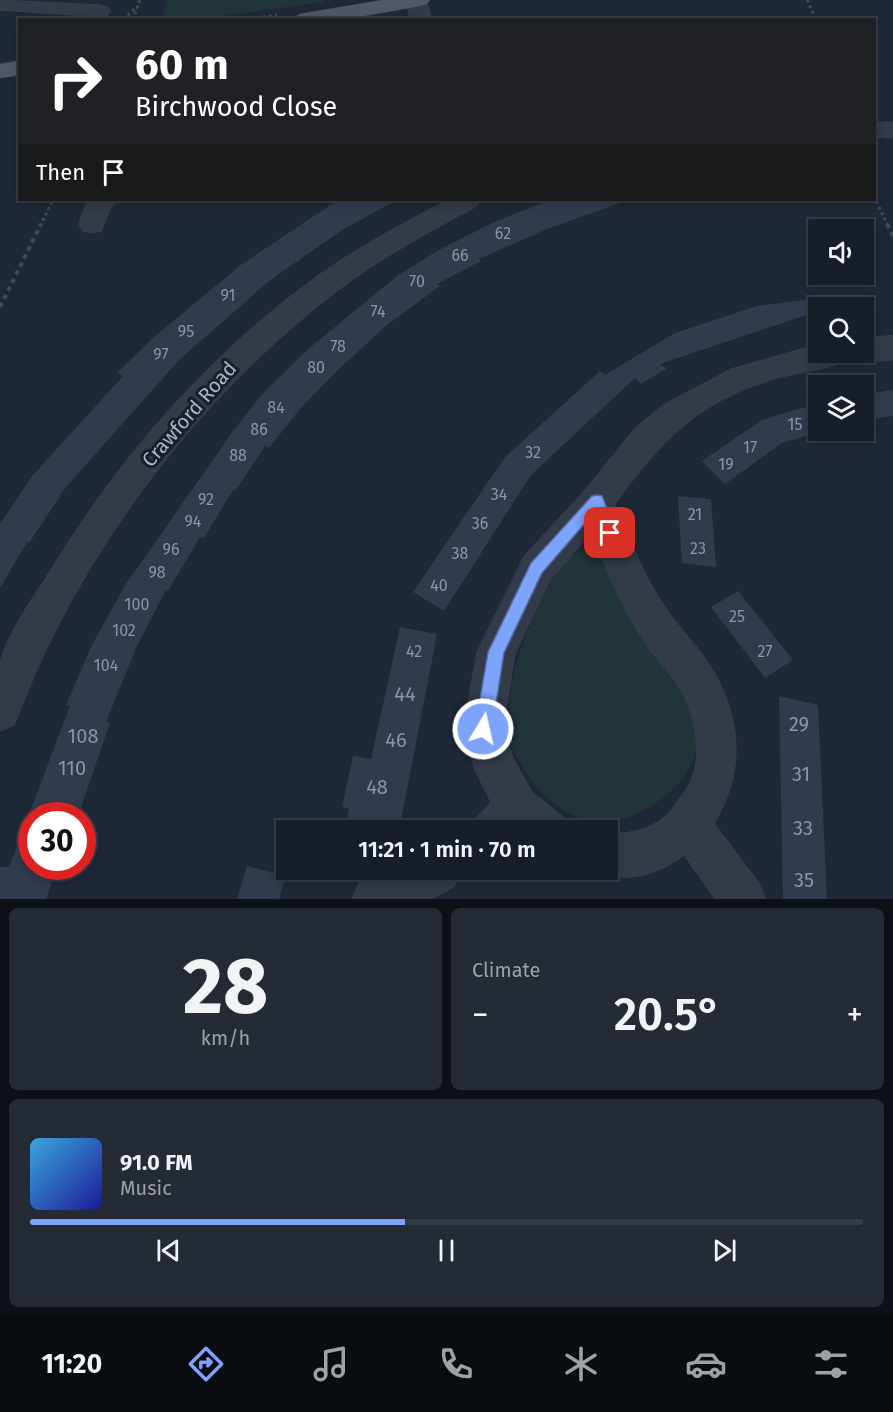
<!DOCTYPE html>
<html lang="en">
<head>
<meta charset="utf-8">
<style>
  :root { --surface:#171e29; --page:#242b35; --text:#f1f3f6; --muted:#9ea2a8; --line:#363c46; --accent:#7da3fa }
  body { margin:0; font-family:"Fira Sans",sans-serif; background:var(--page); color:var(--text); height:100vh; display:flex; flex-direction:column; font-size:22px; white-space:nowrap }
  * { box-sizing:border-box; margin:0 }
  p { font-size:20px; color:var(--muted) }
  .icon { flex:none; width:33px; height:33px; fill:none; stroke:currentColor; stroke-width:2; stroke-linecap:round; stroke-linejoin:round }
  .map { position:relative; height:899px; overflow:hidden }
  .sheet { display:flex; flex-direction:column; gap:9px; padding:9px; background:#0d1017; flex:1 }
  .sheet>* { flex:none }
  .top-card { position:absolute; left:18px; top:18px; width:858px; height:183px; border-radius:0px; box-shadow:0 3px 9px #0003,0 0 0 2px var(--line); background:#202124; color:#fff; overflow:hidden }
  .tools { position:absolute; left:808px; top:219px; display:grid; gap:12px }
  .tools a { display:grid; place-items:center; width:66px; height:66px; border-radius:0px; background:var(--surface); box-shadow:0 3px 9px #0003,0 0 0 2px var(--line); font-size:30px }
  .speed { position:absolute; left:18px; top:802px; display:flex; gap:12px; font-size:30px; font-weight:700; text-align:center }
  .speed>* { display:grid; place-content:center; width:78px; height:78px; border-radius:50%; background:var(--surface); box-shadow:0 3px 9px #0003,0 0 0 2px var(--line); line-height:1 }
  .speed .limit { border:9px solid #d22; background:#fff; color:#111 }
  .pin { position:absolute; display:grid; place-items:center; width:51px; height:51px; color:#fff; margin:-26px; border-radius:12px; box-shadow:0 3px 9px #0006 }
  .me { position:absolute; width:66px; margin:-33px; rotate:9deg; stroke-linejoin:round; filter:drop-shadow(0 0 4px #0008) }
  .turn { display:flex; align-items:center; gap:21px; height:126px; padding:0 18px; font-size:27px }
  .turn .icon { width:78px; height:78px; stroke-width:2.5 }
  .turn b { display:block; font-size:42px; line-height:51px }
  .then { display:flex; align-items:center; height:57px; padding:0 18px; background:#0003; gap:12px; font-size:22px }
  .big { font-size:45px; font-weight:600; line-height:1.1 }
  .sheet .card { flex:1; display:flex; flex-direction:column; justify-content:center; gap:9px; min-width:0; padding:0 21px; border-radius:9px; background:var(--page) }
  .sheet .dial { align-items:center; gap:0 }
  .dial b { font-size:78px; line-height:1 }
  .song { display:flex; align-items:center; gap:18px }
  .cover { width:72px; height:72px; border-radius:9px; background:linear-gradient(135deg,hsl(200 70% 55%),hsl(240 70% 35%)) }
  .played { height:6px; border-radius:3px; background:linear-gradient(90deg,var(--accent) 45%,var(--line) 45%) }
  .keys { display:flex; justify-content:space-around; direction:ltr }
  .heat { display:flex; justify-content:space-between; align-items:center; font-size:33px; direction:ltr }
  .sheet .tiles { flex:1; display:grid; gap:9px; grid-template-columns:1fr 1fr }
  .card:last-child { grid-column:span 2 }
  .trip { position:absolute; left:276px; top:820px; width:342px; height:60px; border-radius:0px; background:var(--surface); box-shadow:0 3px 9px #0003,0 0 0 2px var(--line); font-weight:600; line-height:60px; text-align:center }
  .dock { display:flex; height:96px; justify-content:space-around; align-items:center; background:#090c10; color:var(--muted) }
  .dock .icon { width:42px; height:42px }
  .dock .active { color:var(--accent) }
  .dock b { font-size:27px; color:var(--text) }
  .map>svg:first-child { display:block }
  .green { fill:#213438 }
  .building { fill:#313b4e }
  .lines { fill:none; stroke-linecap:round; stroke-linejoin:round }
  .minor-casing { stroke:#3c4351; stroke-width:1 }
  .major-casing { stroke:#3c4351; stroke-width:1 }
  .path-far1 { stroke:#3a4d51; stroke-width:3; stroke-dasharray:3 3; stroke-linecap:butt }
  .path { stroke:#3a4d51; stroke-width:4; stroke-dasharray:4.5 4.5; stroke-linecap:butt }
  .minor { fill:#333a48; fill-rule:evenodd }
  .major { fill:#505868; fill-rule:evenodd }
  .route { fill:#7da3fa; stroke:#516aa2; stroke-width:1.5 }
  .labels { text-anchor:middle; stroke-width:6; stroke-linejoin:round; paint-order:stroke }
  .number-label { font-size:16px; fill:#8c94a5 }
  .street-label { font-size:20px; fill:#adb4c5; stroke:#181f2c }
  .near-number-label { font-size:20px; fill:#8c94a5 }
</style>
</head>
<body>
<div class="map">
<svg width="893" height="899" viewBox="0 0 893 899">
  <rect width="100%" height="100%" fill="#1f2837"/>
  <g class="green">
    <path d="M 167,0 L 322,0 L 323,2 L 202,19 L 162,19 Z"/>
    <path d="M 583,551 L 601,555 L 695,713 C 697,730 698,747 692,763 C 679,795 623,831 588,821 C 560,813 534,790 521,764 C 517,757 510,748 508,740 C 507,732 509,721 509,713 C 511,655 538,606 564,556 Z"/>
  </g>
  <g class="building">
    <path d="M 338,200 L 397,200 L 342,230 L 269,281 L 179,360 L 66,487 L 29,543 L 27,542 L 0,588 L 0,524 L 33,475 L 123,376 L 117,373 L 154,337 L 242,264 Z"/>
    <path d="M 550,200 L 620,200 L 620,203 L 547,229 L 479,259 L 481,261 L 437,284 L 440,286 L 387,325 L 338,370 L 299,410 L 269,448 L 265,446 L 235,491 L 233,490 L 204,538 L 200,537 L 168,591 L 166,590 L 136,648 L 106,722 L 110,723 L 78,816 L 32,816 L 32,867 L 57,867 L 46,899 L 0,899 L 0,867 L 9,867 L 70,706 L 66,705 L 91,647 L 124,587 L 233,431 L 263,393 L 307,350 L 397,276 L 437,251 L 494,222 Z"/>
    <path d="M 820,298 L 822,308 L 819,308 L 819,311 L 660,364 L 666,369 L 641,384 L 635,378 L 531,475 L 444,611 L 413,592 L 505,457 L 600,371 L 605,375 L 675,333 L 757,306 Z"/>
    <path d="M 893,390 L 893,416 L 864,420 L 864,394 Z"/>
    <path d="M 819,403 L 819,432 L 782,443 L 725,484 L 702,461 L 762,420 Z"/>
    <path d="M 678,496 L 711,499 L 716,567 L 682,563 Z"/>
    <path d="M 738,591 L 793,660 L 765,678 L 711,607 Z"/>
    <path d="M 400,627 L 437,634 L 399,831 L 345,831 L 349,808 L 342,807 L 353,756 L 371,759 Z"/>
    <path d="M 779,696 L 818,705 L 827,899 L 783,899 Z"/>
    <path d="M 247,866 L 286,876 L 279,899 L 237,899 Z"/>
  </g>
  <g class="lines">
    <defs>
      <g id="minor">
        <path d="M 0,0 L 101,5 L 108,7 L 111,11 L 108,15 L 101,17 L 0,10 Z"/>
        <path d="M 406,0 L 426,0 L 432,20 L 411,20 Z"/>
        <path d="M 874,122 L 893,122 L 893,138 L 874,137 Z"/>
        <path d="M 88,200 L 118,200 L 110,209 L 101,231 L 92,233 L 83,231 L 79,224 Z"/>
        <path d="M 448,200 L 481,200 L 477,206 C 431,231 384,256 341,288 C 217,382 114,509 46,650 C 34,674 25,700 14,725 L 0,731 C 0,710 0,683 0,663 C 9,629 34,597 52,568 C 122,453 213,350 323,272 C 362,245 405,222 448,200 Z"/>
        <path d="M 893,336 L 893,360 L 864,362 L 853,358 C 845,366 790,374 774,379 C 697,402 661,441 615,504 C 630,541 644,577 667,610 C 680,629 697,645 709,664 C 742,715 746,772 714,823 L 759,883 L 766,899 L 715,899 L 684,855 C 657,876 624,884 592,871 L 608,870 L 608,833 C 633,835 660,827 675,805 C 680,798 687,790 690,782 C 703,757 695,717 683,694 C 671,673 652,656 640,635 C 619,602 605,568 592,532 L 550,580 L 515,654 L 503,729 L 514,760 L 532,792 L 562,816 L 569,831 L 471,831 L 478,816 L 491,802 L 475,770 L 463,729 L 477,652 L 524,556 L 585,490 L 635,428 L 663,405 L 731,369 L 819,344 L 819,352 L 864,352 L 864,338 Z"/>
        <path d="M 396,870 L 461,870 L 455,886 L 432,899 L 352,899 L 359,883 Z"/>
      </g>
      <g id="major">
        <path d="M 383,0 L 430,0 L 427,4 L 420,6 L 341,20 L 290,20 L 300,14 Z"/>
        <path d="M 20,61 L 20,75 L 0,78 L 0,64 Z"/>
      </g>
    </defs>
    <use href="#minor" class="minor-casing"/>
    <use href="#major" class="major-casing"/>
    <g class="path-far1">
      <path d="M 807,0 L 816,20"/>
      <path d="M 123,19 L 138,6"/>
      <path d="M 133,20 L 140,0"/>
      <path d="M 239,20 L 277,15"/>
      <path d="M 874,196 L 888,226"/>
      <path d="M 40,226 L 53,200"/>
    </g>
    <g class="path">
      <path d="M 887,224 L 893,236"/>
      <path d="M 0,307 L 41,224"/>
    </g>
    <use href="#minor" class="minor"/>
    <use href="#major" class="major"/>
  </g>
  <path class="route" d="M 597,495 L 602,496 L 617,533 L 615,538 L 604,538 L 594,513 L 542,573 L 504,653 L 492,729 L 489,735 L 483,737 L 477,735 L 475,729 L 488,652 L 531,563 L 592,496 Z"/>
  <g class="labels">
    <g class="number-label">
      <text x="503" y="239">62</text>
      <text x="460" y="261">66</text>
      <text x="417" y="287">70</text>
      <text x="228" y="301">91</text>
      <text x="378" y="317">74</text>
      <text x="186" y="337">95</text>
      <text x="338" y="352">78</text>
      <text x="161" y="360">97</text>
      <text x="316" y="373">80</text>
      <text x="276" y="413">84</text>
      <text x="795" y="430">15</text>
      <text x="259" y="435">86</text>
      <text x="750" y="453">17</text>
      <text x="533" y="458">32</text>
      <text x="238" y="461">88</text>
      <text x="726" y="470">19</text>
      <text x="499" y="500">34</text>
      <text x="206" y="505">92</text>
      <text x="695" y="520">21</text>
      <text x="193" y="527">94</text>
      <text x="480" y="529">36</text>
      <text x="698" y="554">23</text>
      <text x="171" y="555">96</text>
      <text x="460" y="559">38</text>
      <text x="157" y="578">98</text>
      <text x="439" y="591">40</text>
      <text x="137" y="610">100</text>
      <text x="737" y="622">25</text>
      <text x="124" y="636">102</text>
      <text x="414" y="657">42</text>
      <text x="765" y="657">27</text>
      <text x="106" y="671">104</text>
    </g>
    <g class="street-label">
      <text transform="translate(189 414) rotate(-49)" y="7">Crawford Road</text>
    </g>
    <g class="near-number-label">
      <text x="405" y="701">44</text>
      <text x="799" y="731">29</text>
      <text x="83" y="743">108</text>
      <text x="396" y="747">46</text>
      <text x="72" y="775">110</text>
      <text x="801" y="781">31</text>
      <text x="377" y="794">48</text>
      <text x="803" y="835">33</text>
      <text x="804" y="887">35</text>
    </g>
  </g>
</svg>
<div class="tools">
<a><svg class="icon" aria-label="sound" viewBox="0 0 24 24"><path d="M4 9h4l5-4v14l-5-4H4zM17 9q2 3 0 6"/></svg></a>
<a><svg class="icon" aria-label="search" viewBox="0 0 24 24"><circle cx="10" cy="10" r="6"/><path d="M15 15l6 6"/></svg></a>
<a><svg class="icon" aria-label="layers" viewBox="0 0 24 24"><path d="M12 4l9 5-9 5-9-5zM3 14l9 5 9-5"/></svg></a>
</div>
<div class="speed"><div class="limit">30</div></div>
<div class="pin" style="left:610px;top:533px;background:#d93025"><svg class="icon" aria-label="arrive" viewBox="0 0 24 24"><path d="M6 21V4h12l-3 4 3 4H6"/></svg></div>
<svg class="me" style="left:483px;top:729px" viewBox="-20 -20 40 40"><circle r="17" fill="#7da3fa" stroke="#fff" stroke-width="3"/><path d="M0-11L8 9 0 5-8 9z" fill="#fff"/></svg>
<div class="trip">11:21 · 1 min · 70 m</div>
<div class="top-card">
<div class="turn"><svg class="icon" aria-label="right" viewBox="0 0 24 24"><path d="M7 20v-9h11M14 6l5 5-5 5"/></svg><div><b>60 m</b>Birchwood Close</div></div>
<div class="then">Then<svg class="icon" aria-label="arrive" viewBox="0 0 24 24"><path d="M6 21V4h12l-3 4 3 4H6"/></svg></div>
</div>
</div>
<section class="sheet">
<div class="tiles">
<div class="card dial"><b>28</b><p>km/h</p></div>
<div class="card"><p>Climate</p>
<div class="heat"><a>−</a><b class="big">20.5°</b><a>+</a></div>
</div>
<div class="card">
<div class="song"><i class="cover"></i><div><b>91.0 FM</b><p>Music</p></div></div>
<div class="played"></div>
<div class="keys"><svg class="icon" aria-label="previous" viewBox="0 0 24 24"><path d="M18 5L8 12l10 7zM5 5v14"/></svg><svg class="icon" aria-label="pause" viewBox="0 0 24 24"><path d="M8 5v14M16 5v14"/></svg><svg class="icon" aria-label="next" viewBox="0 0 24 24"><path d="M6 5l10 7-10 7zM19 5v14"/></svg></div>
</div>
</div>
</section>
<nav class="dock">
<b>11:20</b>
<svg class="icon active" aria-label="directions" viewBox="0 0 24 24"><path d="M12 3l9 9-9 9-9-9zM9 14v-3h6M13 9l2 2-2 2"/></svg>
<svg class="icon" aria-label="music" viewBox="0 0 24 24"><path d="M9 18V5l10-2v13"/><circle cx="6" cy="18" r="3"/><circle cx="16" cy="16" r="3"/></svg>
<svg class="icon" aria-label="phone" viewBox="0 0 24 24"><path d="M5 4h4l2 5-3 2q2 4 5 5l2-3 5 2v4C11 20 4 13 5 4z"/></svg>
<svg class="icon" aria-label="climate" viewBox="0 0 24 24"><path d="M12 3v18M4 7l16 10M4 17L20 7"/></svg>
<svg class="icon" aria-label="car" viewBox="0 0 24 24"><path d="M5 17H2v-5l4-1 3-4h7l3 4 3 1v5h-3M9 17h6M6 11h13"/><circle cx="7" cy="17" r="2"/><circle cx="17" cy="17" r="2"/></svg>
<svg class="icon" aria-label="filters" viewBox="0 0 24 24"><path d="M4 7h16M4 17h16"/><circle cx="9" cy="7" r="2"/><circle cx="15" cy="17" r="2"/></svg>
</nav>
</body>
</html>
